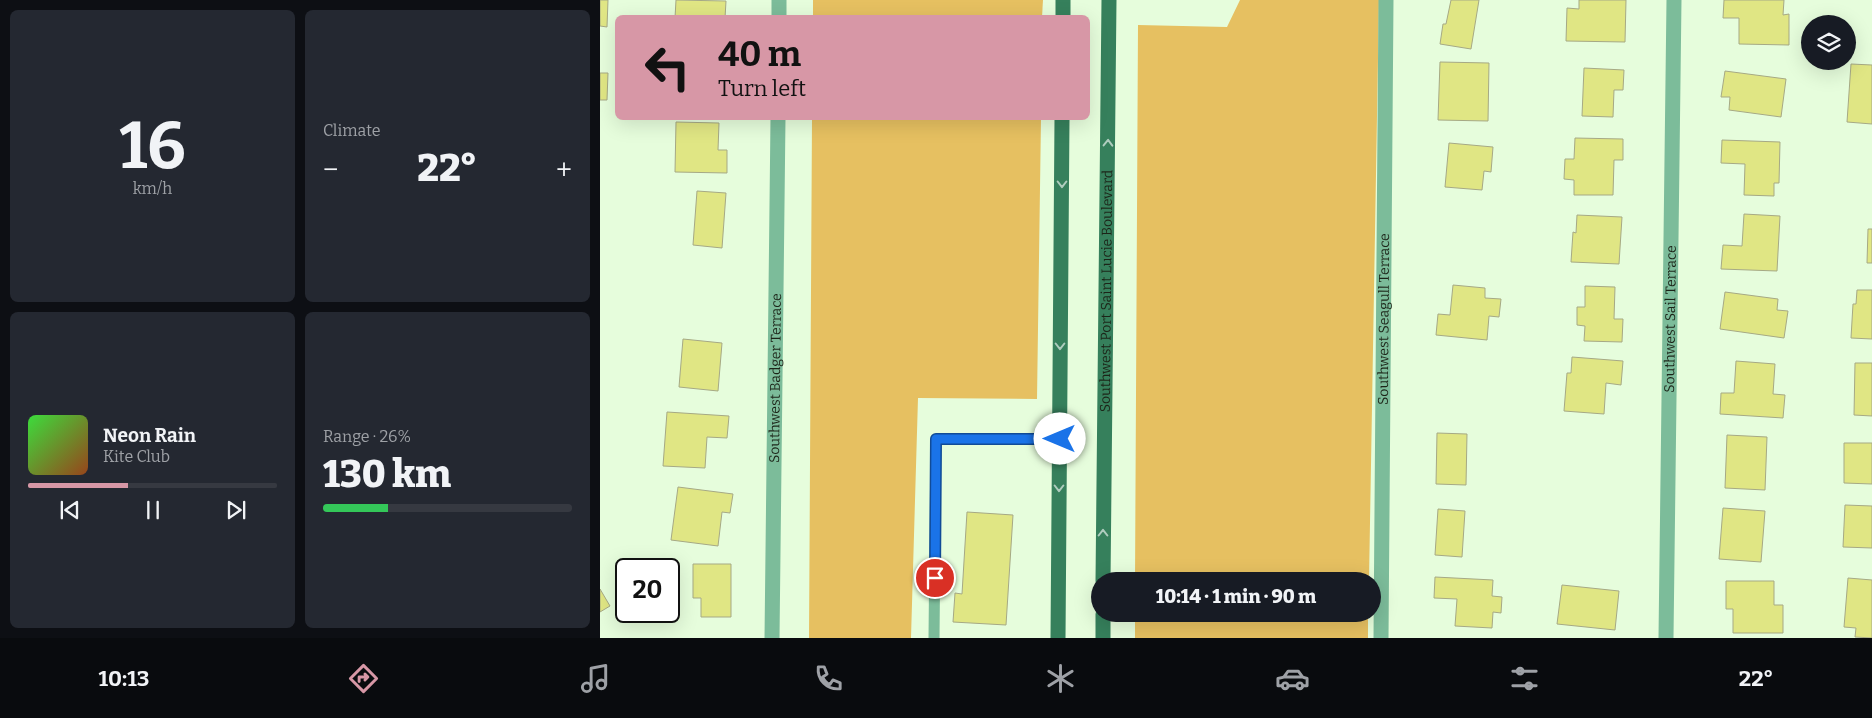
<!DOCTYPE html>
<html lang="en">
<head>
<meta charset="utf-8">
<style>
  :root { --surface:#171b24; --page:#242831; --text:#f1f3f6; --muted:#9ea1a6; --line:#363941; --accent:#d797a6 }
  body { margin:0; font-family:Bitter,serif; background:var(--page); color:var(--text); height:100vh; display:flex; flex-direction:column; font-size:19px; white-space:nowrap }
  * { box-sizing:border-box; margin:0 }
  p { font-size:16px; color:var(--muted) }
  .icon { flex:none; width:28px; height:28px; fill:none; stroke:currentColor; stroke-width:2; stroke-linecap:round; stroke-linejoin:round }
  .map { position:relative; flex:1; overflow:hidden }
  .panel { display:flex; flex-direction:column; gap:10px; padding:10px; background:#0d0f14; width:600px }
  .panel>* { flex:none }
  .top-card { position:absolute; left:15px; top:15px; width:475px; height:105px; border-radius:8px; box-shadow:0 5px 20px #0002; background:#d797a6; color:#111; overflow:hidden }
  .buttons { position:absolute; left:1201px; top:15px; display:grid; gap:10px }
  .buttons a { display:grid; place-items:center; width:55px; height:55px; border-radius:50%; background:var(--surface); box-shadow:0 5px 20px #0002; font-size:25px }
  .speed { position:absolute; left:15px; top:558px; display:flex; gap:10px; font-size:25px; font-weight:700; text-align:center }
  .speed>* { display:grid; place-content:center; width:65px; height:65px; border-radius:50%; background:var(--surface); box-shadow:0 5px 20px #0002; line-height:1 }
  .speed .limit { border:2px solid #111; border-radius:8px; background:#fff; color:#111 }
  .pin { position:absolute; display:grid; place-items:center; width:42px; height:42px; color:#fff; margin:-21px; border:2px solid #fff; border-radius:50%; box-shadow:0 1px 5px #0007 }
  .me { position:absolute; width:55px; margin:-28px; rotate:270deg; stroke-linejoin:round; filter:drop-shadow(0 0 4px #0008) }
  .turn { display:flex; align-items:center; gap:18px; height:105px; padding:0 20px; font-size:22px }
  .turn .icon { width:65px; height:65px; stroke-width:2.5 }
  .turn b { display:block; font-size:35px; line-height:42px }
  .big { font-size:38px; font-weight:800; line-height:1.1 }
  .panel .card { flex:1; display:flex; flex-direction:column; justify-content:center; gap:8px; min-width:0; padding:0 18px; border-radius:8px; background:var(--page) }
  .panel .dial { align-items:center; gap:0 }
  .dial b { font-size:65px; line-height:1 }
  .song { display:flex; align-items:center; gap:15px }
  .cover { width:60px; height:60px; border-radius:8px; background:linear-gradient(135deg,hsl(120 70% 55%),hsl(20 70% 35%)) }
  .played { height:5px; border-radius:2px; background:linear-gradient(90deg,var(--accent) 40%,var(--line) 40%) }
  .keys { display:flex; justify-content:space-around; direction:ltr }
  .heat { display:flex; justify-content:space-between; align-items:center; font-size:28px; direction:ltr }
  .charge { height:8px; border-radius:4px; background:linear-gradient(90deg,#34c759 26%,var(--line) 0) }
  .panel .tiles { flex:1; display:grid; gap:10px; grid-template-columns:repeat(2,1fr) }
  .trip { position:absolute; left:491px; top:572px; width:290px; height:50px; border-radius:25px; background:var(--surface); box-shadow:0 5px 20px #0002; font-weight:800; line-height:50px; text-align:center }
  .tabs { display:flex; height:80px; justify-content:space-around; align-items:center; background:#090b0e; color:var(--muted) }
  .tabs .icon { width:35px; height:35px }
  .tabs .on { color:var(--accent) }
  .tabs b { font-size:22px; color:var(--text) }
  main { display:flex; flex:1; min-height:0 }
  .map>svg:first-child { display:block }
  .forest { fill:#e6c061 }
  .building { fill:#e0e684; stroke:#a6a985 }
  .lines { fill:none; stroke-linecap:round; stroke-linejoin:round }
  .lane { stroke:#7cbc9a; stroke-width:11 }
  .street { stroke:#7cbc9a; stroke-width:15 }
  .primary { stroke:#36805c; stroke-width:15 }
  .oneway { stroke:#afccbe }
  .route-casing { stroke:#114b97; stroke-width:12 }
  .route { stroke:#1a73e8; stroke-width:9 }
  .labels { text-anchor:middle; stroke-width:4; stroke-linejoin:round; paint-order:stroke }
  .street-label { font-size:14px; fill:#1c2418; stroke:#fff }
</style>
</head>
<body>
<main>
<section class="panel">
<div class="tiles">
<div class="card dial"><b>16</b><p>km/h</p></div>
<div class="card"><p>Climate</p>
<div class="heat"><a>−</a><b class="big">22°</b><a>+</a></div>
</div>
<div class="card">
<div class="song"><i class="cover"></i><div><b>Neon Rain</b><p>Kite Club</p></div></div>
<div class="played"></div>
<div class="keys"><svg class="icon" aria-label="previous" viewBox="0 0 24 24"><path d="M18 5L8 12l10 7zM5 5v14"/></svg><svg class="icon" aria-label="pause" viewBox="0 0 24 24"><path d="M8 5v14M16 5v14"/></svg><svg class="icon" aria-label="next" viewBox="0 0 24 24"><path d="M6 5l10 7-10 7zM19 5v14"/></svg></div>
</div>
<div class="card"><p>Range · 26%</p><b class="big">130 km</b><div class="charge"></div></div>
</div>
</section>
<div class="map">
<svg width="1272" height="638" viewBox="0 0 1272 638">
  <rect width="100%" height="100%" fill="#e6fddc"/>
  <g class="forest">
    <path d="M 213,0 L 443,0 L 442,17 L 213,17 Z"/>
    <path d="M 640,0 L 779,0 L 769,581 L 535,581 L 538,25 L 627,27 Z"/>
    <path d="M 212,118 L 441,118 L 437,399 L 318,398 L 311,638 L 209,638 Z"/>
    <rect x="535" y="614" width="233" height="24"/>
  </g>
  <g class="building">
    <path d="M 0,0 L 8,0 L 7,27 L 0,26 Z"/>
    <path d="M 76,0 L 126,1 L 125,18 L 75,18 Z"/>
    <path d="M 851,0 L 879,0 L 871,49 L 840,44 L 843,24 L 846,24 Z"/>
    <path d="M 979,0 L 1026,0 L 1025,42 L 966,41 L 967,8 L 979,9 Z"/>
    <path d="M 1124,0 L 1184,0 L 1183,15 L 1189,14 L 1189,45 L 1139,44 L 1139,18 L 1123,18 Z"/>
    <path d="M 840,62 L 889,63 L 888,121 L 838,120 Z"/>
    <path d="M 1251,64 L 1272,65 L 1272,124 L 1247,122 Z"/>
    <path d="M 984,68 L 1024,70 L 1023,90 L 1014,90 L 1013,117 L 982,116 Z"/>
    <path d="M 1125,71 L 1186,79 L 1181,117 L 1129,110 L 1130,97 L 1121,97 Z"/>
    <path d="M 0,73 L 8,73 L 7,100 L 0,100 Z"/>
    <path d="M 76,122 L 119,123 L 118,150 L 127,150 L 127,173 L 75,172 Z"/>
    <path d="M 975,138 L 1023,139 L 1023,160 L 1014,160 L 1013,195 L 974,195 L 974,180 L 964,179 L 965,159 L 974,159 Z"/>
    <path d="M 1122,140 L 1180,142 L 1179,183 L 1174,183 L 1174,196 L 1144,195 L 1145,164 L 1121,163 Z"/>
    <path d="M 849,143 L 893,147 L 891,172 L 884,171 L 882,190 L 845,187 Z"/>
    <path d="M 97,191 L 126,193 L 122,248 L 93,245 Z"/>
    <path d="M 1144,214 L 1180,216 L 1177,271 L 1121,269 L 1123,245 L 1142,246 Z"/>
    <path d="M 977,215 L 1022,217 L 1019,264 L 971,262 L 973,232 L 976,233 Z"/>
    <path d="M 1268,229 L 1272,229 L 1272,263 L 1267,263 Z"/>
    <path d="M 853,285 L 885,288 L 885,298 L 901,299 L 899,317 L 889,316 L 887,340 L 836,335 L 838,314 L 850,315 Z"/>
    <path d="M 985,286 L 1015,287 L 1014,319 L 1023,319 L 1022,342 L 984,341 L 985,326 L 977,325 L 977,307 L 985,307 Z"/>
    <path d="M 1257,290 L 1272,290 L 1272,339 L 1251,338 L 1253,304 L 1256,304 Z"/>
    <path d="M 1125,292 L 1178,299 L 1177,310 L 1188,311 L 1184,338 L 1120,329 Z"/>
    <path d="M 83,339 L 122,343 L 118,391 L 79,387 Z"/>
    <path d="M 972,357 L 1023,361 L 1021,385 L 1006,383 L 1004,414 L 964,411 L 967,373 L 971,373 Z"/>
    <path d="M 1136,361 L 1175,364 L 1173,394 L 1185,395 L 1183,418 L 1120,414 L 1121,393 L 1134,393 Z"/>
    <path d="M 1255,363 L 1272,363 L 1272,416 L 1254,415 Z"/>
    <path d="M 67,412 L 129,416 L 127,438 L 107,437 L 105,468 L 63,466 Z"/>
    <path d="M 837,433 L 867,434 L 866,485 L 836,484 Z"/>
    <path d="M 1127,435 L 1167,437 L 1165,490 L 1125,488 Z"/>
    <path d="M 1244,443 L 1272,443 L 1272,484 L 1244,483 Z"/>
    <path d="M 78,487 L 133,494 L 130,513 L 122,512 L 118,546 L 71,540 Z"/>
    <path d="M 1245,505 L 1272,506 L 1272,548 L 1243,547 Z"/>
    <path d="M 1123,508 L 1165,511 L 1161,562 L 1119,559 Z"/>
    <path d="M 838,509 L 865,511 L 862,557 L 835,555 Z"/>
    <path d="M 367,512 L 413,515 L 406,625 L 353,622 L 355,593 L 362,594 Z"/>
    <path d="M 93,564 L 131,564 L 131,617 L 101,617 L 101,598 L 93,598 Z"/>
    <path d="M 835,577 L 893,580 L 892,596 L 902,597 L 901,613 L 893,612 L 892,628 L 855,626 L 857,599 L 834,598 Z"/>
    <path d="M 1248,578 L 1272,580 L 1272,638 L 1255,637 L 1256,628 L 1244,627 Z"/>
    <path d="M 1126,581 L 1174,581 L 1174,605 L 1183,605 L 1183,633 L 1133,633 L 1133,609 L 1126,609 Z"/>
    <path d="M 962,585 L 1019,591 L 1015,630 L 957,624 Z"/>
    <path d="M 0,589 L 10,606 L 0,612 Z"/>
  </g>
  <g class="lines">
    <path class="lane" d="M 334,638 L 336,439 L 460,439"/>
    <g class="street">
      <path d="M 179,18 L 179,0"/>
      <path id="s1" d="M 172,638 L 178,118"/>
      <path id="s2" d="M 781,638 L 786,0"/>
      <path id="s3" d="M 1066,638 L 1074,0"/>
    </g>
    <g class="primary">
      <path d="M 463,18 L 463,0"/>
      <path id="s4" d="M 503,581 L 509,0"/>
      <path d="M 458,638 L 462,118"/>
      <path d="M 503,638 L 503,614"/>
    </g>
  </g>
  <defs><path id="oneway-chevron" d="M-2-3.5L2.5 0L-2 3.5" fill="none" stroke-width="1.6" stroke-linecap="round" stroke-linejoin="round" transform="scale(1.25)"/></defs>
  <g class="oneway">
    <use href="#oneway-chevron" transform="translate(508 143) rotate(-89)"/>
    <use href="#oneway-chevron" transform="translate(462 184) rotate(90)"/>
    <use href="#oneway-chevron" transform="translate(460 346) rotate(90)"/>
    <use href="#oneway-chevron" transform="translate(459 488) rotate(90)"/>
    <use href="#oneway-chevron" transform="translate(503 533) rotate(-90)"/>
  </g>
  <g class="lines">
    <defs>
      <path id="route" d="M 335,578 L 336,439 L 460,439"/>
    </defs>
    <use href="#route" class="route-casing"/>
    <use href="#route" class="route"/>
  </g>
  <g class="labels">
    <g class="street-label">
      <text dy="5" stroke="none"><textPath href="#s4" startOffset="290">Southwest Port Saint Lucie Boulevard</textPath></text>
      <text dy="5" stroke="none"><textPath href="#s2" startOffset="319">Southwest Seagull Terrace</textPath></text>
      <text dy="5" stroke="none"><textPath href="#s3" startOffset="319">Southwest Sail Terrace</textPath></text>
      <text dy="5" stroke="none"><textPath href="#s1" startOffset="260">Southwest Badger Terrace</textPath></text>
    </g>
  </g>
</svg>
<div class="buttons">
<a><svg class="icon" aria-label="layers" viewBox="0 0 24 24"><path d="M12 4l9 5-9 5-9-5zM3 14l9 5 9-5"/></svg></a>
</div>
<div class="speed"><div class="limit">20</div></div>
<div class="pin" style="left:335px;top:578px;background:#d93025"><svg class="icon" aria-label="arrive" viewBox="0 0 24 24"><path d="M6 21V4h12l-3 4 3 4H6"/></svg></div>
<svg class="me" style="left:460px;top:439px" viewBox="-20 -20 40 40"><circle r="19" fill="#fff"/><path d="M0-13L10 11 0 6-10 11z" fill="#1a73e8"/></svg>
<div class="trip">10:14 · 1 min · 90 m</div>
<div class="top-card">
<div class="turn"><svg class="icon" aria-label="left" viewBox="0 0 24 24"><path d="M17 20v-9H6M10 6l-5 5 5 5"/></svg><div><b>40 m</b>Turn left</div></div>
</div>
</div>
</main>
<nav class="tabs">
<b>10:13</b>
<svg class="icon on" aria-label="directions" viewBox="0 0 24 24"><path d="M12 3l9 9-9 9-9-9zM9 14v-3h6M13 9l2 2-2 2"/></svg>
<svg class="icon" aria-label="music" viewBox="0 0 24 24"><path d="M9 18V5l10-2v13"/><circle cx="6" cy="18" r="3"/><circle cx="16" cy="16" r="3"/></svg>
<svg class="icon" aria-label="phone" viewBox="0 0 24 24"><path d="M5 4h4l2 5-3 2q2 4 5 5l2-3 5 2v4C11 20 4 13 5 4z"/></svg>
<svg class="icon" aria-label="climate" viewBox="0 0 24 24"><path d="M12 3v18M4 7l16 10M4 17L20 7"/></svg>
<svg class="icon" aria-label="car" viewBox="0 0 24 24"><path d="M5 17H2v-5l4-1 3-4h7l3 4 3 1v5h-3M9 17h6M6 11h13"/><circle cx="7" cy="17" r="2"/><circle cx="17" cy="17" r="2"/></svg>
<svg class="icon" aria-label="filters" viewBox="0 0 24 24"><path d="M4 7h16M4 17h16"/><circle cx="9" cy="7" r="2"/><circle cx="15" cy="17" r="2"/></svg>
<b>22°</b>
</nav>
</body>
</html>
